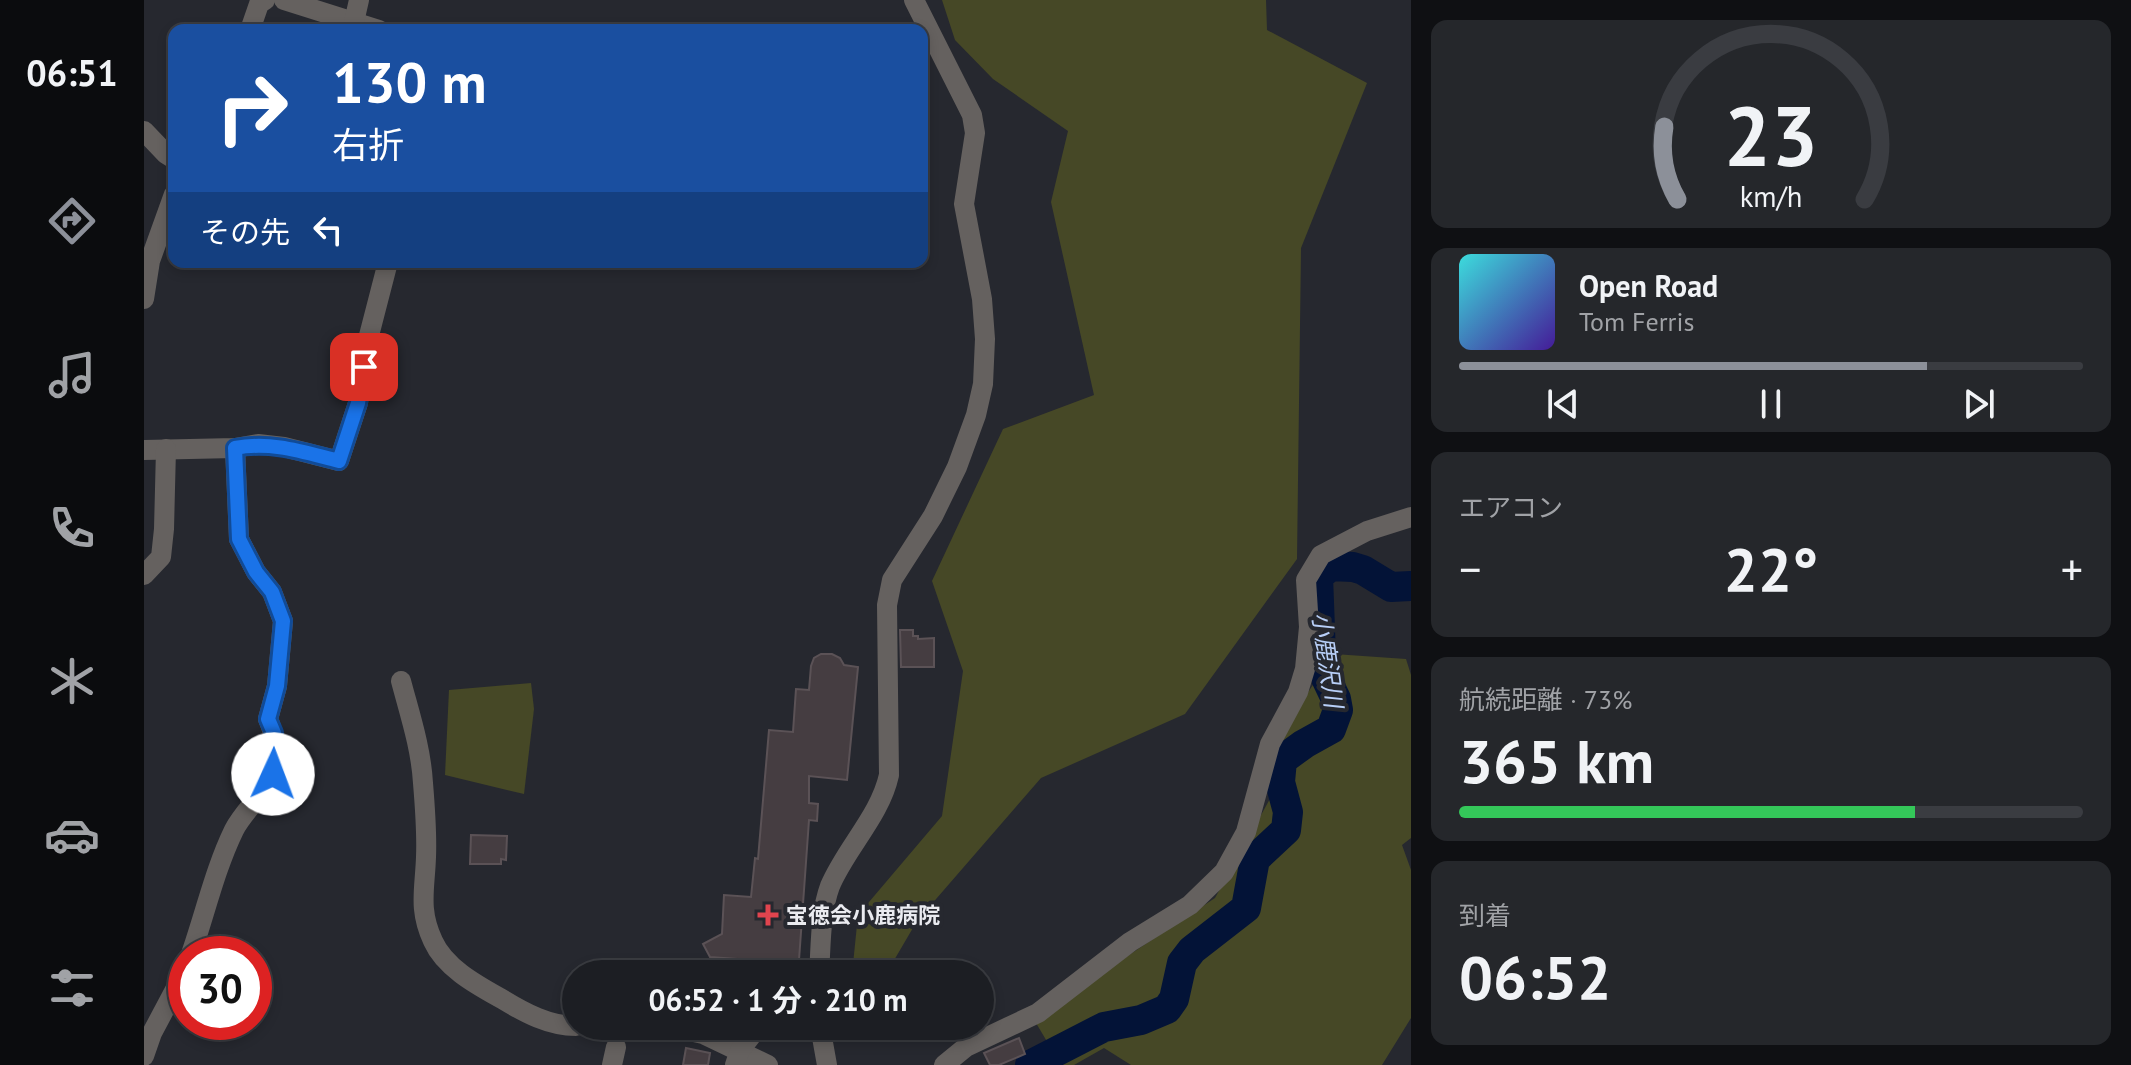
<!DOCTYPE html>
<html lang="ja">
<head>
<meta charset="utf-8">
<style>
  :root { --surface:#1c1e23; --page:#25272b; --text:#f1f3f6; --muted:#a0a2a6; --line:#3a3c41; --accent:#8c9099 }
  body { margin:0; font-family:"PT Sans","Noto Sans JP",sans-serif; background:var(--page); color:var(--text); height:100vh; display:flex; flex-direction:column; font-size:30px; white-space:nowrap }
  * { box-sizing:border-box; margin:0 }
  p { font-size:26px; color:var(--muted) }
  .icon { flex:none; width:44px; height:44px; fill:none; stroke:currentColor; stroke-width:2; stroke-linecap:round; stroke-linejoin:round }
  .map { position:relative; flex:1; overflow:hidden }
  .panel { display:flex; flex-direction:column; gap:20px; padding:20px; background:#0f1013; width:720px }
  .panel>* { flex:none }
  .banner { position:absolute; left:24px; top:24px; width:760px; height:244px; border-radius:16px; box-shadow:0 4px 12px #0003,0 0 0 2px var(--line); background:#1a4fa0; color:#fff; overflow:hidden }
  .speed { position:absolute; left:24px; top:936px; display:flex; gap:16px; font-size:40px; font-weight:700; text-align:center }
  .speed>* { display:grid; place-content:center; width:104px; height:104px; border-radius:50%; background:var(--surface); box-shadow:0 4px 12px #0003,0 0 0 2px var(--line); line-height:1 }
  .speed .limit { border:12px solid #d22; background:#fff; color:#111 }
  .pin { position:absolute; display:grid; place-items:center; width:68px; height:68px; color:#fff; margin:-34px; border-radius:16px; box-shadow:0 4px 12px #0006 }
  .me { position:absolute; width:88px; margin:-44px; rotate:2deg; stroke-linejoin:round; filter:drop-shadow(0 0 6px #0008) }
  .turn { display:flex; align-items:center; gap:28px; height:168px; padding:0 32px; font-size:36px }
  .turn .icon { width:104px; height:104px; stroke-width:2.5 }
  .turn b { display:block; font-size:56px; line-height:68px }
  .then { display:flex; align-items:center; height:76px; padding:0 32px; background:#0003; gap:16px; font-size:30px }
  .big { font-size:60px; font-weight:700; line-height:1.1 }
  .panel .widget { flex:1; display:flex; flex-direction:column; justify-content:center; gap:12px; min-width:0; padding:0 28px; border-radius:16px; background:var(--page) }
  .panel .dial { align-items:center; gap:0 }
  .dial svg { height:208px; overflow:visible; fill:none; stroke:var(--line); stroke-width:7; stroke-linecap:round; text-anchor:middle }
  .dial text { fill:var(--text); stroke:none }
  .song { display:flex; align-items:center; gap:24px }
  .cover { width:96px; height:96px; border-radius:12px; background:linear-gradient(135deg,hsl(180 70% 55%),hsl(260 70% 35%)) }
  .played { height:8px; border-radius:4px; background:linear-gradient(90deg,var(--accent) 75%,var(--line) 75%) }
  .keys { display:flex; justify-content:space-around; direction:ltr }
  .heat { display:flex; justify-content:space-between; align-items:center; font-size:44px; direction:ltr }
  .charge { height:12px; border-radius:6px; background:linear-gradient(90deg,#34c759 73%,var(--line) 0) }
  .trip { position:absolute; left:418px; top:960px; width:432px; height:80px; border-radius:40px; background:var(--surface); box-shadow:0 4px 12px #0003,0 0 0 2px var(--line); font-weight:700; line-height:80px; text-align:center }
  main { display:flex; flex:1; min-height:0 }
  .menu { display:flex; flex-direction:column; width:144px; justify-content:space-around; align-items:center; background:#0b0c0e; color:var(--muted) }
  .menu .icon { width:56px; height:56px }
  .menu .on { color:var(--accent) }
  .menu b { font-size:36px; color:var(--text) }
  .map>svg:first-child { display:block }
  .green { fill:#464826 }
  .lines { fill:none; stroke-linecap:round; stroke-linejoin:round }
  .river { stroke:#031337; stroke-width:30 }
  .building { fill:#453d41; stroke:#5b5256; stroke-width:2 }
  .minor { stroke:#65615f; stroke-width:20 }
  .tertiary { stroke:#65615f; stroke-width:20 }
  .route-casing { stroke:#114b97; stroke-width:20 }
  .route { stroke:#1a73e8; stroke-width:14 }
  .health-dot { fill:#e0444e; stroke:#26282f; stroke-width:3 }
  .labels { text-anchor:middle; stroke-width:8; stroke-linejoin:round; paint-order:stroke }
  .poi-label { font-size:22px; font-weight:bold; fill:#eaebf0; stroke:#26282f; text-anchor:start }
  .water-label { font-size:24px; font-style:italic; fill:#b8cff8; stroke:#26282f }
</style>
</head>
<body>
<main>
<nav class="menu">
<b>06:51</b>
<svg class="icon on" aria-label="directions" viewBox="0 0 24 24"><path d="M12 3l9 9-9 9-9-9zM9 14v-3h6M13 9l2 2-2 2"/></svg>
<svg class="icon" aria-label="music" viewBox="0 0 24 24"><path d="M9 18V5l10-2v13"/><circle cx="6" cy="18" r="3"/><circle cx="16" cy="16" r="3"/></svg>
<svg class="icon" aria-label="phone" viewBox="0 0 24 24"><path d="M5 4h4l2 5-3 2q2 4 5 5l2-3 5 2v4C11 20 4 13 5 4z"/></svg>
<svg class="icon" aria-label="climate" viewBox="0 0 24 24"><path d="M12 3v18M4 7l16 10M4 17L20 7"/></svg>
<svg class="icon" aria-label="car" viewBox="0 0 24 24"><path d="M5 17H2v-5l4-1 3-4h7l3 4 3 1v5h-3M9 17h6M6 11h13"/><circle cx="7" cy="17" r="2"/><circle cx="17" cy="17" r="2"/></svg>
<svg class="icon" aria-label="filters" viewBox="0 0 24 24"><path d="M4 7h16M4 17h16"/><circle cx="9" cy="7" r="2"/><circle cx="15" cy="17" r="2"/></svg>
</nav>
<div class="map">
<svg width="1267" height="1065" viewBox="0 0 1267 1065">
  <rect width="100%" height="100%" fill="#26282f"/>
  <g class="green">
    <path d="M 798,0 L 1122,0 L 1123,30 L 1223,83 L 1157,248 L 1153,559 L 1041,714 L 897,778 L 773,921 L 742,974 L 708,974 L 714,915 L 798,816 L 819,671 L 788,581 L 859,429 L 950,395 L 907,202 L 924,131 L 849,79 L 811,40 Z"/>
    <path d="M 1190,654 L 1262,659 L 1267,675 L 1267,838 L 1258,845 L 1267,870 L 1267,1018 L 1238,1065 L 987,1065 L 960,1048 L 930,1065 L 917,1065 L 892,1023 L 985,955 L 1071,898 L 1127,797 L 1137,741 L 1156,704 Z"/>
    <path d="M 387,683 L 390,709 L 380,794 L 301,775 L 305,690 Z"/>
  </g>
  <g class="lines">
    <path class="river" d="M 886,1065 L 960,1027 L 997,1020 L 1023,1009 L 1030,999 L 1038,963 L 1048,950 L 1102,908 L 1111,859 L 1142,830 L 1144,812 L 1136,782 L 1138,760 L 1160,744 L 1187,729 L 1194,710 L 1192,699 L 1182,678 L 1177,656 L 1174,576 L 1187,566 L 1209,567 L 1219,570 L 1247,587 L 1267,586"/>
  </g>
  <g class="building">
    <path d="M 756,630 L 769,630 L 769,636 L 774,636 L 774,639 L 790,638 L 790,667 L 757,667 Z"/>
    <path d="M 677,654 L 688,654 L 696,658 L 700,665 L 714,667 L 703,780 L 665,776 L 665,803 L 674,804 L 673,821 L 665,820 L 654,974 L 605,974 L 606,960 L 566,957 L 559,944 L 578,934 L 580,895 L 607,897 L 611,858 L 614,859 L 625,730 L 649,732 L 652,689 L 665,690 L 667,666 L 670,658 Z"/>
    <path d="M 327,835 L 363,836 L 362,860 L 357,859 L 357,864 L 326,864 Z"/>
    <path d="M 875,1038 L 881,1054 L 855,1065 L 846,1065 L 840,1053 Z"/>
    <path d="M 542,1048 L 566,1053 L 564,1065 L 539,1065 Z"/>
  </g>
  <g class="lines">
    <g class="minor">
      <path d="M 140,0 L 235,30"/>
      <path d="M 210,22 L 215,0"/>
      <path d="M 106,30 L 115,4 L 121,0"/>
      <path d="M 0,131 L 22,154 L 30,159"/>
      <path d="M 0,299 L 6,261 L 30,194"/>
      <path d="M 0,450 L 91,448 L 114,444 L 140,447 L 195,461 L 214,403 L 221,351 L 244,262"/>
      <path d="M 0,575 L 17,557 L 20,529 L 22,449"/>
      <path d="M 257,681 C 266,715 277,748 279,783 C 281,807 283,833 282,857 C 281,889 274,909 289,941 C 301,968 333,985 358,999 C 381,1013 405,1026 432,1026"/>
      <path d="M 47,954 C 61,914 71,869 90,830 C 100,810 122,793 129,774 C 135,757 131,735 124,719 L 133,686 L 139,621 L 128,592 L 112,572 L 95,539 L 91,448"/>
      <path d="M 523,1026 L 559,1034 L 624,1065"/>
      <path d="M 0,1056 L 8,1033 L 42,969"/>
      <path d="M 468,1065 L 472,1047"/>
      <path d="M 591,1065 L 596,1050 L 615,1026"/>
      <path d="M 800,1065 L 822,1047 L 894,1013 L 986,942 L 1046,905 L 1080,872 L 1102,832 L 1126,744 L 1154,692 L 1161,669 L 1165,627 L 1162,580 L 1177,555 L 1223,531 L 1267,517"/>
    </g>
    <g class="tertiary">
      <path d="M 675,974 C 677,946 676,913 686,886 C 702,848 736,816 745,775 L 743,605 L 748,580 L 789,516 L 813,467 L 832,415 L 839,384 L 841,339 L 838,299 L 820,204 L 831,133 L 828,115 L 770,0"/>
      <path d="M 676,1026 L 683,1065"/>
    </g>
  </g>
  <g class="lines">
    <defs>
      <path id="route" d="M 129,774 L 130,733 L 124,719 L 133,686 L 139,621 L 128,592 L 112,572 L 95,539 L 91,448 C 128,441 159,452 195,461 L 214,403 L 220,367"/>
    </defs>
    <use href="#route" class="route-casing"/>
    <use href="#route" class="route"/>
  </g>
  <path class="health-dot" d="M620 903h8v8h8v8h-8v8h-8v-8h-8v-8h8z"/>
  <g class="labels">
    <g class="poi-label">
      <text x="642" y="923">宝徳会小鹿病院</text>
    </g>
    <g class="water-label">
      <text transform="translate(1183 660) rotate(82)" y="8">小鹿沢川</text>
    </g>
  </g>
</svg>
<div class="speed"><div class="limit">30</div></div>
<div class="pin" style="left:220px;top:367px;background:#d93025"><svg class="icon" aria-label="arrive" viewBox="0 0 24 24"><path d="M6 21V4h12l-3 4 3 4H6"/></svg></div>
<svg class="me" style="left:129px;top:774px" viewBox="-20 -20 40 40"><circle r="19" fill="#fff"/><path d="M0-13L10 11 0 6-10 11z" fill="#1a73e8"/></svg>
<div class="trip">06:52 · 1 分 · 210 m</div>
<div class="banner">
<div class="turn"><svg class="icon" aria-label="right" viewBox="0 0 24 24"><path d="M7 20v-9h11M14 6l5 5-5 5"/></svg><div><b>130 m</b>右折</div></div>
<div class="then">その先<svg class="icon" aria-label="left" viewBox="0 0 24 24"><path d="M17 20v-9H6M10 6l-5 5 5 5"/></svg></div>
</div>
</div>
<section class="panel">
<div class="widget dial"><svg viewBox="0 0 100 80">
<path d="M14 69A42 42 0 1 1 86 69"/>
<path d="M14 69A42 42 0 0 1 9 41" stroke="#8c9099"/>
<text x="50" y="56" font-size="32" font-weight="700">23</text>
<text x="50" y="72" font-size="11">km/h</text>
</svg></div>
<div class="widget">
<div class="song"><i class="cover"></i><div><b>Open Road</b><p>Tom Ferris</p></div></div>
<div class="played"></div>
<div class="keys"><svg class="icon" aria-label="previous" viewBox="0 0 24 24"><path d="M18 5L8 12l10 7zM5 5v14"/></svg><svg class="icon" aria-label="pause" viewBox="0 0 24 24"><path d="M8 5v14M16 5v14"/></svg><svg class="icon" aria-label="next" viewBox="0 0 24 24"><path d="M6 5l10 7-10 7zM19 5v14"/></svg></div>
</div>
<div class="widget"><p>エアコン</p>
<div class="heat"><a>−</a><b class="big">22°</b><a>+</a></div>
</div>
<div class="widget"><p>航続距離 · 73%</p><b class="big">365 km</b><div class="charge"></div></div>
<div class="widget"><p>到着</p><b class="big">06:52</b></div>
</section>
</main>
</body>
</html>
